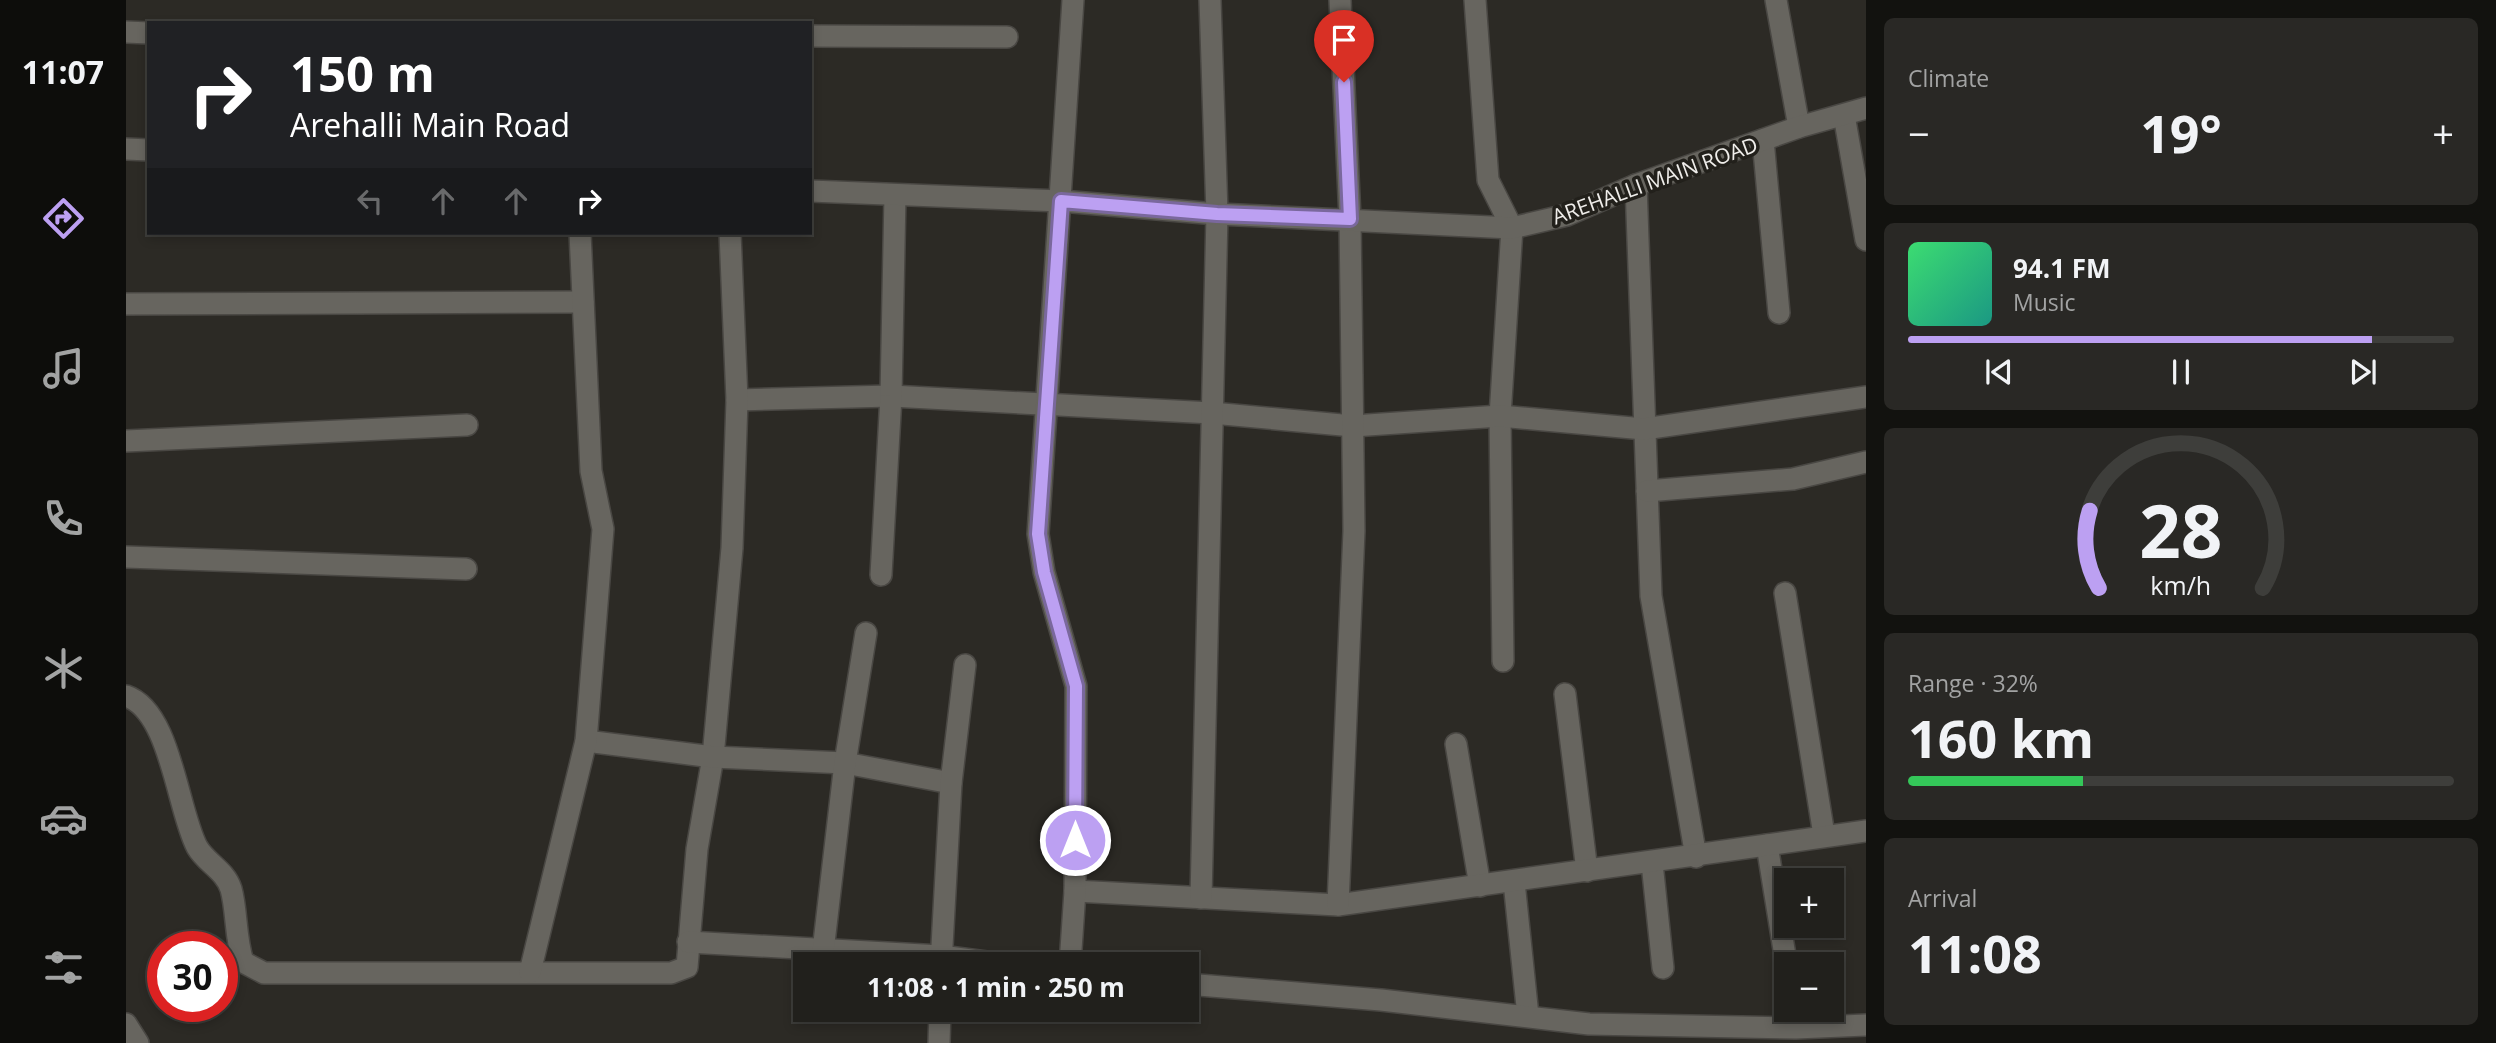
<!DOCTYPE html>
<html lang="en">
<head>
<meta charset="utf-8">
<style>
  :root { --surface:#21201c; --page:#292825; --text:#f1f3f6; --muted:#a2a3a3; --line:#3e3e3b; --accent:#bca0f2 }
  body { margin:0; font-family:"Open Sans",sans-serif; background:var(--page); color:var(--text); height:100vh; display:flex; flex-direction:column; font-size:26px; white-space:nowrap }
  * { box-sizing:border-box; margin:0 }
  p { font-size:23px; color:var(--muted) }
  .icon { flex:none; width:38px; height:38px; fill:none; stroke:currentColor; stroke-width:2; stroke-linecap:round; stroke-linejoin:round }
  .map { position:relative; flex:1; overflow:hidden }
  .details { display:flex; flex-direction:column; gap:18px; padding:18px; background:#12120f; width:630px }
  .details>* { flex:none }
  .top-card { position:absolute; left:21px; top:21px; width:665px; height:214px; border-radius:0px; box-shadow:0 4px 10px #0003,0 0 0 2px var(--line); background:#202124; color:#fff; overflow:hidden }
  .buttons { position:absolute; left:1648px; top:868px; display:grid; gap:14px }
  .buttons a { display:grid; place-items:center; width:70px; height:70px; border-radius:0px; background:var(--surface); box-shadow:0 4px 10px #0003,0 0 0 2px var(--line); font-size:35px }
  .speed { position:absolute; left:21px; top:931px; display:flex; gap:14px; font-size:35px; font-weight:700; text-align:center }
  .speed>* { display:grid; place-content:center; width:91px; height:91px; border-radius:50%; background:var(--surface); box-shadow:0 4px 10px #0003,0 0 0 2px var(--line); line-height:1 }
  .speed .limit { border:10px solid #d22; background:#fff; color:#111 }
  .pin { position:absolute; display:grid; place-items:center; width:60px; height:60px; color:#fff; margin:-72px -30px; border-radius:50% 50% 50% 0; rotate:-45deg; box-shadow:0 0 7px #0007 }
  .pin .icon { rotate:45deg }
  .me { position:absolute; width:77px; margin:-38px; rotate:0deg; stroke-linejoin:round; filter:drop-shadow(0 0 5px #0008) }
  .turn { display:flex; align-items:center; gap:24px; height:147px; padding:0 28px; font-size:32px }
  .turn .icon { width:91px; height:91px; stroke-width:2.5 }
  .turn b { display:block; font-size:49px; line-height:60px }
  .lanes { display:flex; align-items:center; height:66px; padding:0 28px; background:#0003; justify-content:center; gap:35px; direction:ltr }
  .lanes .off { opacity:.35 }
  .big { font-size:52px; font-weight:700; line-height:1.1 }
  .details .widget { flex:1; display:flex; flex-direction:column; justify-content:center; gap:10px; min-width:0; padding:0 24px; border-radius:10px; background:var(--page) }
  .details .dial { align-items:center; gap:0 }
  .dial svg { height:182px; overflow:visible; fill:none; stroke:var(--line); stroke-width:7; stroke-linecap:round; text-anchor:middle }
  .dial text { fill:var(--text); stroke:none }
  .song { display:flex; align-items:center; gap:21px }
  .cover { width:84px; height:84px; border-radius:10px; background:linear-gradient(135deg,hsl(140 70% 55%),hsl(170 70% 35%)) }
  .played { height:7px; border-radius:4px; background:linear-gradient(90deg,var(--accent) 85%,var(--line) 85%) }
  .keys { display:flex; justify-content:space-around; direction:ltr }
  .heat { display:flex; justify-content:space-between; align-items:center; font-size:38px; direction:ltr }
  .charge { height:10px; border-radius:5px; background:linear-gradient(90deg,#34c759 32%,var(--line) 0) }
  .trip { position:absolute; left:667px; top:952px; width:406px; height:70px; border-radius:0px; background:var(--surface); box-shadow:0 4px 10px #0003,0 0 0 2px var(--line); font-weight:700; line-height:70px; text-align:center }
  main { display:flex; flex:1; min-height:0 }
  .dock { display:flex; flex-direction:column; width:126px; justify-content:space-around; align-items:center; background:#0d0d0b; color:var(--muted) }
  .dock .icon { width:49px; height:49px }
  .dock .on { color:var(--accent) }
  .dock b { font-size:32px; color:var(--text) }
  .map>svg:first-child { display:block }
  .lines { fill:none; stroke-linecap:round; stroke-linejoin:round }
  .street-casing { stroke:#494743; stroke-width:24 }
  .secondary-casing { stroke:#494743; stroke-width:24 }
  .street { stroke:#67655f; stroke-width:21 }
  .secondary { stroke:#67655f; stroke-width:21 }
  .route-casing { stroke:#7a689d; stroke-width:18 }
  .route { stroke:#bca0f2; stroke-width:12 }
  .labels { text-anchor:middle; stroke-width:7; stroke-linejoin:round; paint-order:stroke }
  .street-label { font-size:21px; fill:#efedea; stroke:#22201b }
</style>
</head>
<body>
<main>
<nav class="dock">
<b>11:07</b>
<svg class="icon on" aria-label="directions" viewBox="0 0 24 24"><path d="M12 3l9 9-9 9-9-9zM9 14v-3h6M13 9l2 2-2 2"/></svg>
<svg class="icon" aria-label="music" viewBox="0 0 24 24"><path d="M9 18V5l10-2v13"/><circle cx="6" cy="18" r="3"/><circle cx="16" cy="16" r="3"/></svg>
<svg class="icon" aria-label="phone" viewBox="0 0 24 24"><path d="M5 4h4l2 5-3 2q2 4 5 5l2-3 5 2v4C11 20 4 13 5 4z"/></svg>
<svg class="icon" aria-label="climate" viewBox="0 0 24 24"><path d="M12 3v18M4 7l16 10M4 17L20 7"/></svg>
<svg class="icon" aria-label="car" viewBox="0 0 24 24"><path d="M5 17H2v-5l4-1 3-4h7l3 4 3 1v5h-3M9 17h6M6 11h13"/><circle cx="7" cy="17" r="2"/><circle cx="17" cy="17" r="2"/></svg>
<svg class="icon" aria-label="filters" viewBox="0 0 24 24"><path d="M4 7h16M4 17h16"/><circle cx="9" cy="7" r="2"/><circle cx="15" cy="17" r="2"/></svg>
</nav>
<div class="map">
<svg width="1740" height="1043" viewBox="0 0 1740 1043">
  <rect width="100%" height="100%" fill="#2c2a25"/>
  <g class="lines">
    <defs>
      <g id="street">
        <path d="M 1349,0 L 1362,180 L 1386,228 L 1374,416 L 1377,661"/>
        <path d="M 1650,0 L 1673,127"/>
        <path d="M 0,32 L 23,33"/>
        <path d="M 684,36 L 881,37"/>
        <path d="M 1718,115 L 1740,240"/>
        <path d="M 1637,140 L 1653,313"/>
        <path d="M 1510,185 L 1525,596 L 1570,857"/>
        <path d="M 0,304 L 457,302"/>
        <path d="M 611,400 L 765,396 L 1086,413 L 1227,426 L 1374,416 L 1518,429 L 1740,397"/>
        <path d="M 0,441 L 341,425"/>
        <path d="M 1521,491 L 1667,479 L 1740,462"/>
        <path d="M 0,557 L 340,569"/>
        <path d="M 755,575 L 765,396 L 769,195"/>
        <path d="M 1659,593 L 1698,835"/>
        <path d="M 1439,694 L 1461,871"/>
        <path d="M 0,696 C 45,711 51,809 71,847 C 80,863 99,870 105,889 C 111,910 109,937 117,962 L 138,973 L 545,973 L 561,967 L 571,849 L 587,757 L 606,548 L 611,400 L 604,233"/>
        <path d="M 460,741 L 587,757 L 719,763 L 825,783"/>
        <path d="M 1330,744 L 1354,886"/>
        <path d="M 1641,845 L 1661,968"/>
        <path d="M 1526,863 L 1537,968"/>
        <path d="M 1388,882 L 1402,1016"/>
        <path d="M 949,891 L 1212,905 L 1740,831"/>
        <path d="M 1075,898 L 1091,214 L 1084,0"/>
        <path d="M 1212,905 L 1228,531 L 1224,219 L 1214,0"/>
        <path d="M 562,942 L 815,956 L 875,964"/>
        <path d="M 697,951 L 719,763 L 740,633"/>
        <path d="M 815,964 L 825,783 L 839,665"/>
        <path d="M 944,964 L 949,891 L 950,686 L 918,572 L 912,534 L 947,0"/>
        <path d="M 404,972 L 460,741 L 477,529 L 465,471 L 454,233"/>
        <path d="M 1060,984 L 1255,1000 L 1463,1024 L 1670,1028 L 1740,1025"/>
        <path d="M 0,1024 L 12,1043"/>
        <path d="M 813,1043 L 814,1010"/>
      </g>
      <g id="secondary">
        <path d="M 0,149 L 23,150"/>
        <path d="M 684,191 L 935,201 L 1091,214 L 1386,228 L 1441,215 L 1510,185 L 1673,127 L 1740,108"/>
      </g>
    </defs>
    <use href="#street" class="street-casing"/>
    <use href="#secondary" class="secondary-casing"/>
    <use href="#street" class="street"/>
    <use href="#secondary" class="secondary"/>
  </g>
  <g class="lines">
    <defs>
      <path id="route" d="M 949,840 L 950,686 L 918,572 L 912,534 L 935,201 L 1091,214 L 1224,219 L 1218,82"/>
    </defs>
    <use href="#route" class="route-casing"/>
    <use href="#route" class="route"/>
  </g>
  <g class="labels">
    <g class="street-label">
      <text transform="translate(1529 181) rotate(-20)" y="7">AREHALLI MAIN ROAD</text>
    </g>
  </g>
</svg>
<div class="buttons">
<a>+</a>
<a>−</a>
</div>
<div class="speed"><div class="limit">30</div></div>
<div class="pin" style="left:1218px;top:82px;background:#d93025"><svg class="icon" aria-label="arrive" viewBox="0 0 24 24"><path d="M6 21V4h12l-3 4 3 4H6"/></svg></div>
<svg class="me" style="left:949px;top:840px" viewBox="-20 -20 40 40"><circle r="17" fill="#bca0f2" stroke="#fff" stroke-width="3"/><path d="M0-11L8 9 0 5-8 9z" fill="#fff"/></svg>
<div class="trip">11:08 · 1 min · 250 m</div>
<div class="top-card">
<div class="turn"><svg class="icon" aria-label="right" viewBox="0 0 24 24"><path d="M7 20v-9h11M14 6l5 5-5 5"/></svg><div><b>150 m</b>Arehalli Main Road</div></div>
<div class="lanes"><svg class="icon off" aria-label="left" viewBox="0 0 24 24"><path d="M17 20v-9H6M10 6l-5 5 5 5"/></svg><svg class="icon off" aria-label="ahead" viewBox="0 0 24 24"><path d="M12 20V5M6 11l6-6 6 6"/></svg><svg class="icon off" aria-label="ahead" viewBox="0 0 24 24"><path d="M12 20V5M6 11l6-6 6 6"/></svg><svg class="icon" aria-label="right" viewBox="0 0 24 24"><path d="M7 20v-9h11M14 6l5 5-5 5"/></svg></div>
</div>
</div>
<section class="details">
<div class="widget"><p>Climate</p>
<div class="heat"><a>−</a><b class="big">19°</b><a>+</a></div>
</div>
<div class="widget">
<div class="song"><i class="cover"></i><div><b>94.1 FM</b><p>Music</p></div></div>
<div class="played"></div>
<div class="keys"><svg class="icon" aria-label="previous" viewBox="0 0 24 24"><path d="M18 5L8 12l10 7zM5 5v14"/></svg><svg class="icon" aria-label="pause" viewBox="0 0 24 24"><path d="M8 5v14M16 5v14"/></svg><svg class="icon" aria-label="next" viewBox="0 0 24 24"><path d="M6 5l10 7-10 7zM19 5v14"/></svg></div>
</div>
<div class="widget dial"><svg viewBox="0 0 100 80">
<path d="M14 69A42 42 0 1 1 86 69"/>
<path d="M14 69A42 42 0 0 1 10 35" stroke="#bca0f2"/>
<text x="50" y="56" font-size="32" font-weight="700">28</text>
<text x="50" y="72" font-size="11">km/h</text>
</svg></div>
<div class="widget"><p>Range · 32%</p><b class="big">160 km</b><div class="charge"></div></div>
<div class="widget"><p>Arrival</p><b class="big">11:08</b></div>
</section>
</main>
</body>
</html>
